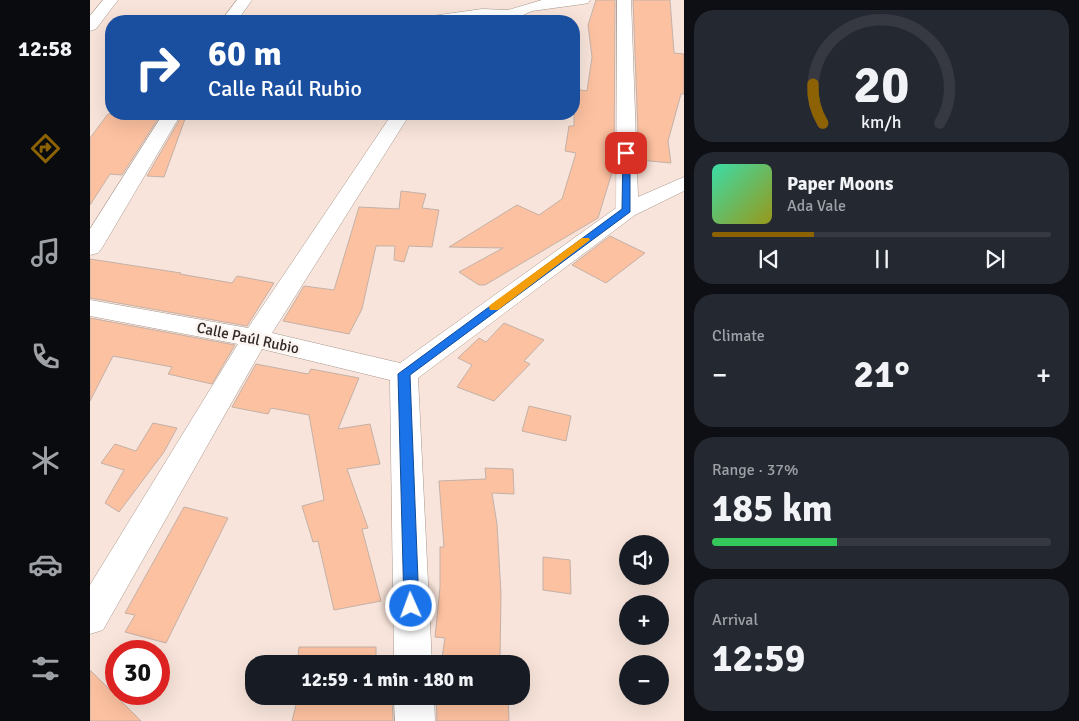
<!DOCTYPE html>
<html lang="en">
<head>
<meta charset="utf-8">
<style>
  :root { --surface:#171b24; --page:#242831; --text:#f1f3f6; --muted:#9ea1a6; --line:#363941; --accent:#8c6205 }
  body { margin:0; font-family:Signika,sans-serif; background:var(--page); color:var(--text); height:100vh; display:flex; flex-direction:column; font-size:19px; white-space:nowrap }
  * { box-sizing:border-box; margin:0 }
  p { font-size:16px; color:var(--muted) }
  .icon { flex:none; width:28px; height:28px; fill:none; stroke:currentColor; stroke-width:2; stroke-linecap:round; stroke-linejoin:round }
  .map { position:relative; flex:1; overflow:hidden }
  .details { display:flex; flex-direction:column; gap:10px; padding:10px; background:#0d0f14; width:395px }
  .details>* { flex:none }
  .guide { position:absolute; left:15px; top:15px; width:475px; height:105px; border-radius:20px; box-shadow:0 5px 20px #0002; background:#1a4fa0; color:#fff; overflow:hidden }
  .controls { position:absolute; left:529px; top:535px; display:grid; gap:10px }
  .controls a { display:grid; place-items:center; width:50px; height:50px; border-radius:50%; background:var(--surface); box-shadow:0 5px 20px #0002; font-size:25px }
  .speed { position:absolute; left:15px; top:640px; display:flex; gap:10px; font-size:25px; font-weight:700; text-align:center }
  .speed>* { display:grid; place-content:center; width:65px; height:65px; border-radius:50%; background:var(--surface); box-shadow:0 5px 20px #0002; line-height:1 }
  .speed .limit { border:8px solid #d22; background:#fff; color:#111 }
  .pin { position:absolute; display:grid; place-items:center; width:42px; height:42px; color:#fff; margin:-21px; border-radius:10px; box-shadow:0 2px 8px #0006 }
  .me { position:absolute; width:55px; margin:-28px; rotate:358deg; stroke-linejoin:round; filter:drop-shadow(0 0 4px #0008) }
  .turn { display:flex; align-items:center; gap:18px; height:105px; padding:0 20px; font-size:22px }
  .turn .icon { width:65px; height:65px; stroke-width:2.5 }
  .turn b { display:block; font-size:35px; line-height:42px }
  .big { font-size:38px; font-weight:700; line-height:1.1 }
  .details .tile { flex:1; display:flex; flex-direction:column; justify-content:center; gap:8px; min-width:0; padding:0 18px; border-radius:20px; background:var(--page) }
  .details .dial { align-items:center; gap:0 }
  .dial svg { height:130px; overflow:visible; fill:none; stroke:var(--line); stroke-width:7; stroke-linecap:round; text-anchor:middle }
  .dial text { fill:var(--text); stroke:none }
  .song { display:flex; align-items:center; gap:15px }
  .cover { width:60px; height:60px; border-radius:8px; background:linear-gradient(135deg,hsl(160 70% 55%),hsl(60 70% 35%)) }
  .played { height:5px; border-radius:2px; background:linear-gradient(90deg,var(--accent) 30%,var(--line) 30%) }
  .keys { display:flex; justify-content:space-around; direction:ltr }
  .heat { display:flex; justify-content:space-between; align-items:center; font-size:28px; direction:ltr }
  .charge { height:8px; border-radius:4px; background:linear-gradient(90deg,#34c759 37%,var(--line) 0) }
  .trip { position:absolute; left:155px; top:655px; width:285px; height:50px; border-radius:20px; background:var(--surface); box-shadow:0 5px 20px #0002; font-weight:700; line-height:50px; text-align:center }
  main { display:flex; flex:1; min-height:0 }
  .tab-bar { display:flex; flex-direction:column; width:90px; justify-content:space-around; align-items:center; background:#090b0e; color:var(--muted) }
  .tab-bar .icon { width:35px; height:35px }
  .tab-bar .current { color:var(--accent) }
  .tab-bar b { font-size:22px; color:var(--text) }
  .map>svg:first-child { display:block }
  .building { fill:#fcc1a0; stroke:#c4b1a7 }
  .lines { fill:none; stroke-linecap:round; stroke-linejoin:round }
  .minor-casing { stroke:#a9978d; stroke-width:1 }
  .minor { fill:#fff; fill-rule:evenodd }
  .route { fill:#1a73e8; stroke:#114b97 }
  .slow { fill:#f59e0b }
  .labels { text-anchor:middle; stroke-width:5; stroke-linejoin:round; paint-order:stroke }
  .street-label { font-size:15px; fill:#2f2723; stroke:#fcf4f0 }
</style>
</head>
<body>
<main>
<nav class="tab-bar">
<b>12:58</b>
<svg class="icon current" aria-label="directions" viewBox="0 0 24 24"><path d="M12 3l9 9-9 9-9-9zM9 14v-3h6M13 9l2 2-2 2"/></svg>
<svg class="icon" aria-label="music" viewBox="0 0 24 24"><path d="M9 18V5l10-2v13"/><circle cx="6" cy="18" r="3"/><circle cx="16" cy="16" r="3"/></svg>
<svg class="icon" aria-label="phone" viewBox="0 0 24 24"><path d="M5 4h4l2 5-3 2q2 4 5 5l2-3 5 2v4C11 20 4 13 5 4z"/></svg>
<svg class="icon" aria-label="climate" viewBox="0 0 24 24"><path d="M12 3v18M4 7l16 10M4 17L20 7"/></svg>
<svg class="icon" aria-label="car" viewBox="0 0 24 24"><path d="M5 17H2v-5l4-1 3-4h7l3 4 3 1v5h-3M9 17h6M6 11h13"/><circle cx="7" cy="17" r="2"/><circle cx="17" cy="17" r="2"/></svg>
<svg class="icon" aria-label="filters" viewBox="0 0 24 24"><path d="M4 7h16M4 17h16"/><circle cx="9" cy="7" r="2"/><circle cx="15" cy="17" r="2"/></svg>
</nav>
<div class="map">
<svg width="594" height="721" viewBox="0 0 594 721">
  <rect width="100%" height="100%" fill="#f8e4da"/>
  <g class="building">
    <path d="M 506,0 L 525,0 L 524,166 L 508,218 L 395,285 L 389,285 L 369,272 L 413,248 L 359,247 L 427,205 L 449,215 L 472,199 L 486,153 L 475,151 L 479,126 L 484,126 L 484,89 L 497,91 L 502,57 L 498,25 Z"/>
    <path d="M 543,0 L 580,0 L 584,53 L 594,54 L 594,94 L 591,94 L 578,141 L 581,163 L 549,160 Z"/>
    <path d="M 18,114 L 63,114 L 61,116 L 69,117 L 32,175 L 20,174 L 0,205 L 0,138 Z"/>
    <path d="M 90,119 L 95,119 L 74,177 L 57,176 Z"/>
    <path d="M 311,191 L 336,194 L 332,208 L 349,210 L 342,247 L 319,246 L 314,262 L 304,260 L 305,246 L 286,246 L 272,309 L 259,334 L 193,321 L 214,286 L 244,290 L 269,207 L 309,209 Z"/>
    <path d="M 520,236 L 555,253 L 516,283 L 482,265 Z"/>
    <path d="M 0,259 L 91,273 L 90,274 L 142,283 L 147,276 L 184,283 L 157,326 L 0,298 Z"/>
    <path d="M 0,318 L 145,345 L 122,384 L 78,374 L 82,367 L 23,356 L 0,401 Z"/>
    <path d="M 414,323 L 454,340 L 434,361 L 440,364 L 404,401 L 367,387 L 382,365 L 368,358 L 389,338 L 396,342 Z"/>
    <path d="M 166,364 L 218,374 L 221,369 L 269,378 L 248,429 L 280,424 L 290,464 L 257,469 L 278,528 L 272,529 L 291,601 L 244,610 L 228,541 L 223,542 L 212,506 L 234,500 L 219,415 L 181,408 L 178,414 L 142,407 Z"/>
    <path d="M 439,406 L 481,416 L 476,441 L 432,431 Z"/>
    <path d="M 63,423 L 87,428 L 74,452 L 29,512 L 15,503 L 34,470 L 11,463 L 25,444 L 46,451 Z"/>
    <path d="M 395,468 L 423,469 L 424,494 L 402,493 L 407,524 L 411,594 L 410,657 L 411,661 L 415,662 L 416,664 L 351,664 L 355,638 L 345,637 L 350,587 L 350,547 L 354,547 L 349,481 L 396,479 Z"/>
    <path d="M 94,507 L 138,518 L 76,643 L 35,632 L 45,615 L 35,613 Z"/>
    <path d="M 453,557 L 480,560 L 481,594 L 453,590 Z"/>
    <path d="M 209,647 L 286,647 L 286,664 L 207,664 Z"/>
    <path d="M 0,670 L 51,721 L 0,721 Z"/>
    <path d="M 204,696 L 302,696 L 303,721 L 202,721 L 208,697 Z"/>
    <path d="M 346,696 L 418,696 L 419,721 L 347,721 Z"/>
  </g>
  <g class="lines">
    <defs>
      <g id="minor">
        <path d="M 13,0 L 28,0 L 6,29 L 0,31 L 0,16 Z"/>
        <path d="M 147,0 L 162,0 L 147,21 L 131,21 Z"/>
        <path d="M 452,0 L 500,0 L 498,3 L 493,4 L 442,11 L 420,21 L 402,21 L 404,19 L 374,21 L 334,21 L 336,18 L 342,16 L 392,9 L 418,10 Z"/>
        <path d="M 527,0 L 541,0 L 548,197 L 594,177 L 594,191 L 545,215 L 328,378 L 342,664 L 304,664 L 300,380 L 172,349 L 13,630 L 0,634 L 0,585 L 148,344 L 0,316 L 0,300 L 158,328 L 302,114 L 320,114 L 182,333 L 310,363 L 526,208 Z"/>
        <path d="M 73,114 L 91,114 L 12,248 L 8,253 L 0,255 L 0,229 Z"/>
        <path d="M 304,696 L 344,696 L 345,721 L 305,721 Z"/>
      </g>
    </defs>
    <use href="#minor" class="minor-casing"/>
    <use href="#minor" class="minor"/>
  </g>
  <path class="route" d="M 533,151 L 540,153 L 540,212 L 320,375 L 329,606 L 327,610 L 321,612 L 316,610 L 314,606 L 308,374 L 532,209 Z"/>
  <path class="slow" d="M 492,238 L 499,238 L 500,240 L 408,310 L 400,310 L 399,307 L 400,305 Z"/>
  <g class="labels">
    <g class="street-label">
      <text transform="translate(158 338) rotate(12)" y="5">Calle Paúl Rubio</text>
    </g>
  </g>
</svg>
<div class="controls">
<a><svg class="icon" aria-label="sound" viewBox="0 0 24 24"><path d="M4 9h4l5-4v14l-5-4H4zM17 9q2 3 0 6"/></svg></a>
<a>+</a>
<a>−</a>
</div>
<div class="speed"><div class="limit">30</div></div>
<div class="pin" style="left:536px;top:153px;background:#d93025"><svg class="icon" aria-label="arrive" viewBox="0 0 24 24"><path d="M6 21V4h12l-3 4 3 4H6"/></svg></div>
<svg class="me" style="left:321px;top:606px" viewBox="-20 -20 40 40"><circle r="17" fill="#1a73e8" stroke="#fff" stroke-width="3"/><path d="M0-11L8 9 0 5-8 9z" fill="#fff"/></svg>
<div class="trip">12:59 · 1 min · 180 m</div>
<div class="guide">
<div class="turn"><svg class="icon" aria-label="right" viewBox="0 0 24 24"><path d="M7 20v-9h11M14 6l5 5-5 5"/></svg><div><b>60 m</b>Calle Raúl Rubio</div></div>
</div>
</div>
<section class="details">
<div class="tile dial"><svg viewBox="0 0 100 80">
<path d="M14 69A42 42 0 1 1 86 69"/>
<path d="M14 69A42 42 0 0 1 8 45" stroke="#8c6205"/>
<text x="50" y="56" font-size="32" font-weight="700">20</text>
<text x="50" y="72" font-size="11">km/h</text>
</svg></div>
<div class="tile">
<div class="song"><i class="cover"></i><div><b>Paper Moons</b><p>Ada Vale</p></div></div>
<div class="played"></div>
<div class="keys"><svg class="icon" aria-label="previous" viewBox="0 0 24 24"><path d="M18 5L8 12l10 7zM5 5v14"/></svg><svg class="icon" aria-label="pause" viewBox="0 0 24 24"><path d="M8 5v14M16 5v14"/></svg><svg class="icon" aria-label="next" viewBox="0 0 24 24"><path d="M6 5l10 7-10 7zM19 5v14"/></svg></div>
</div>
<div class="tile"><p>Climate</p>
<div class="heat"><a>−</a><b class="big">21°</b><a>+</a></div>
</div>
<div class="tile"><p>Range · 37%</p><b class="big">185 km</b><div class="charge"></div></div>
<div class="tile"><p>Arrival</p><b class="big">12:59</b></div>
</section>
</main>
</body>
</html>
